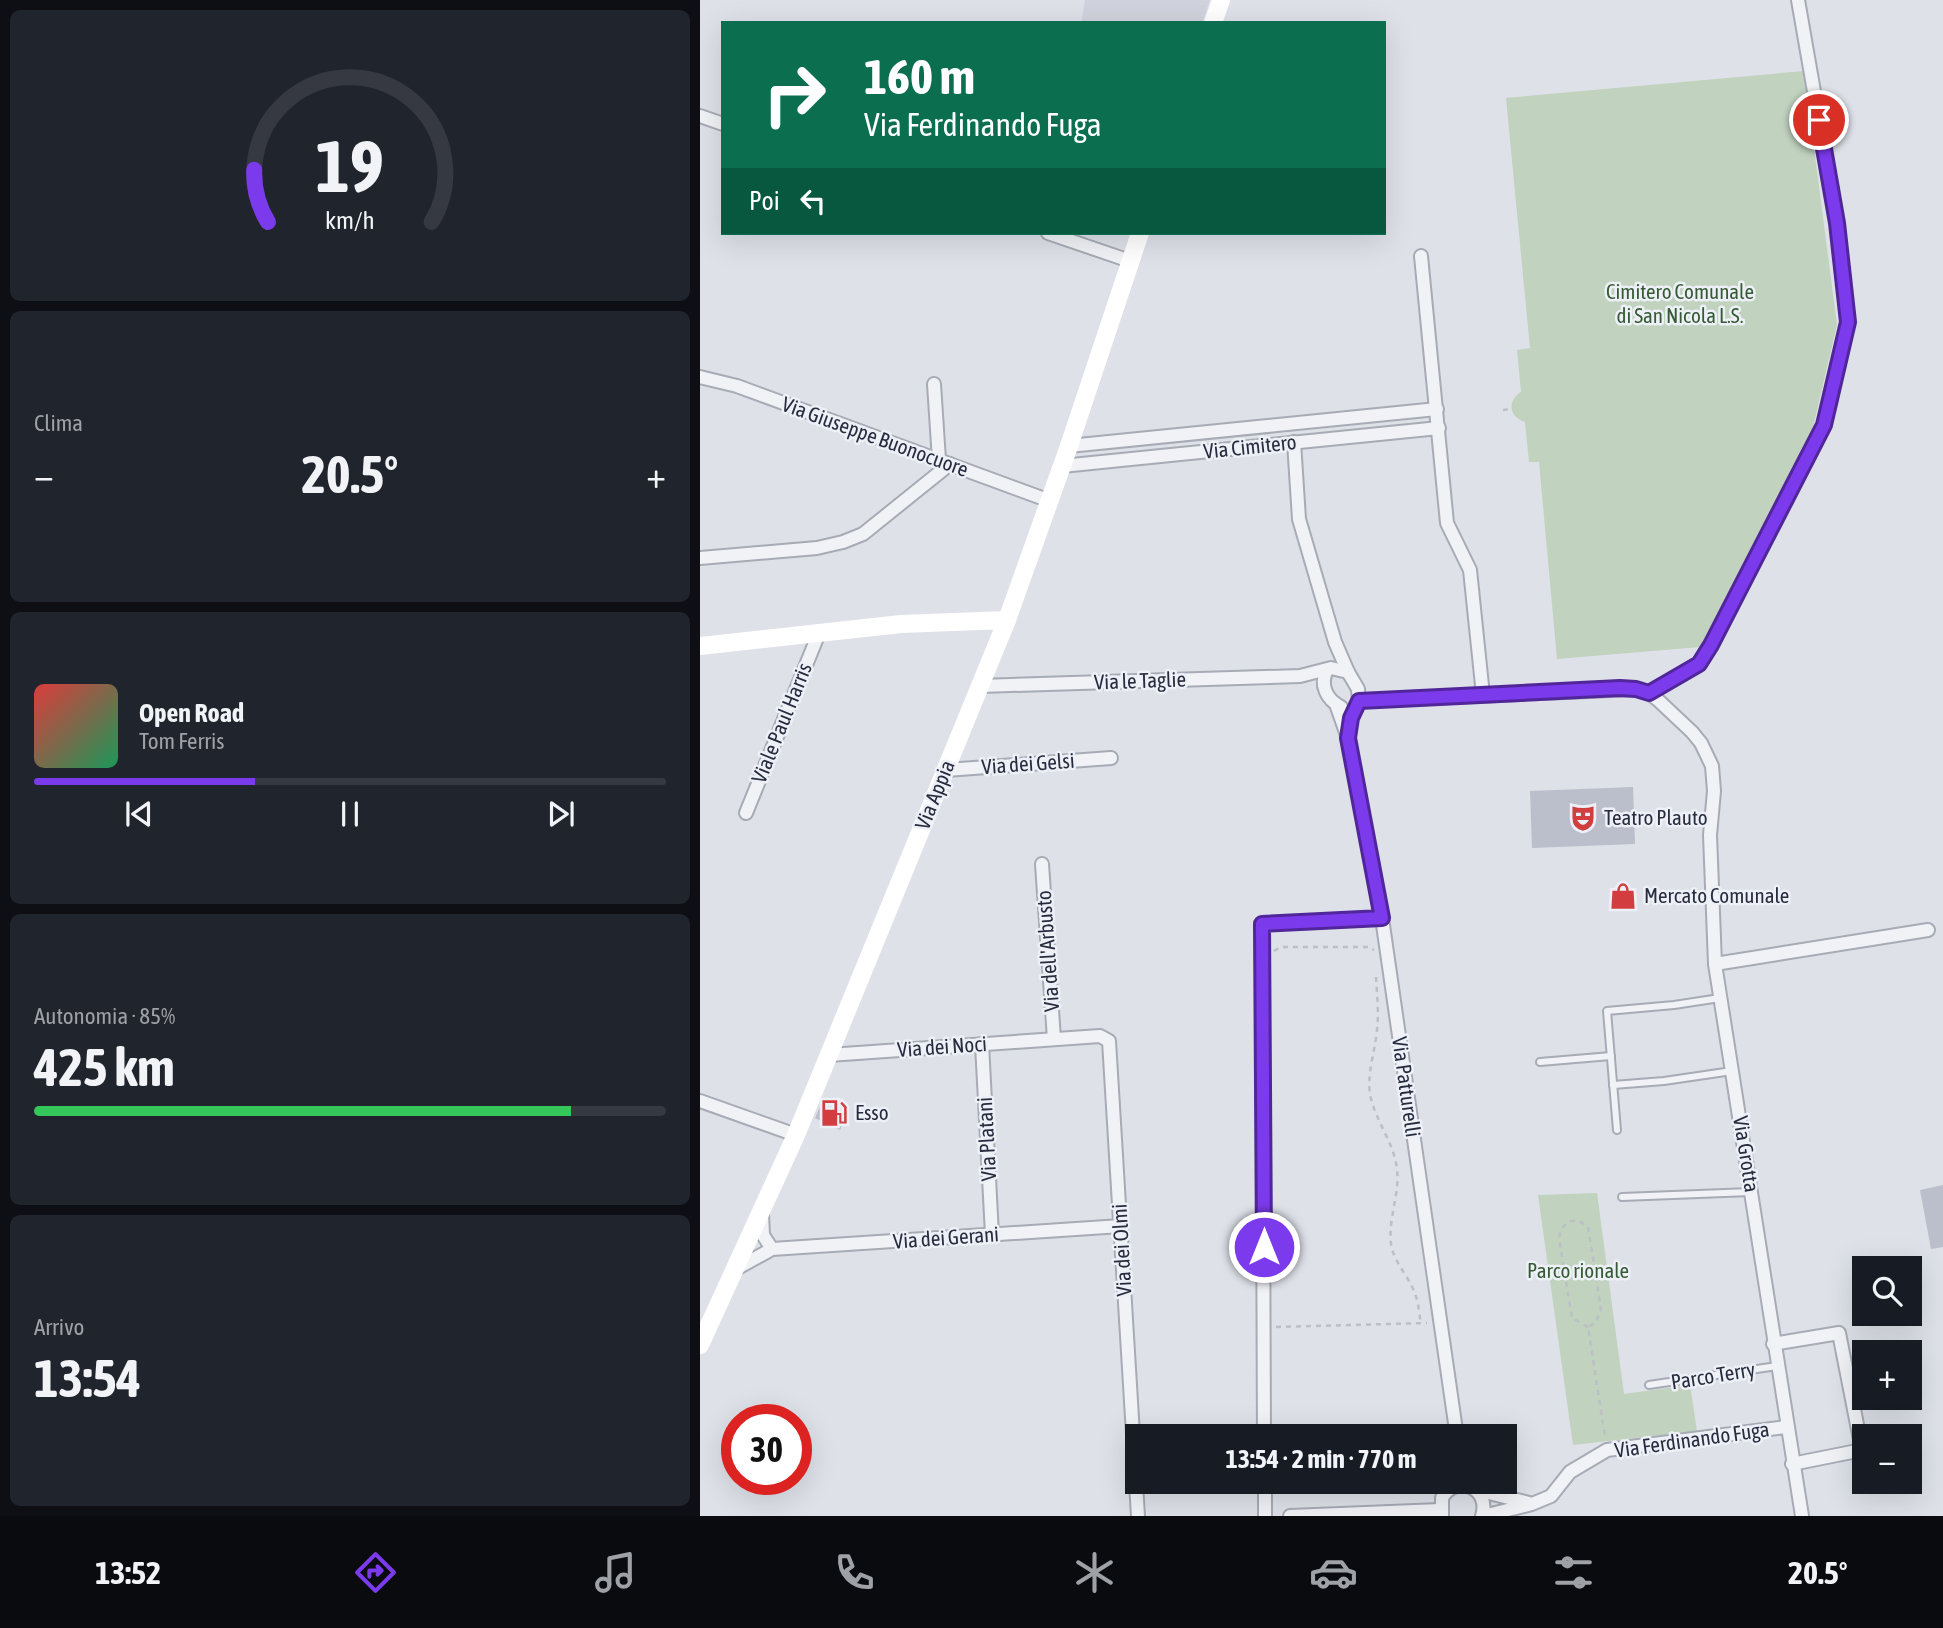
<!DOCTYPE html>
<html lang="it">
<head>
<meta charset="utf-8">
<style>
  :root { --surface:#171b24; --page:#20242c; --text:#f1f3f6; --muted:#9ea1a6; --line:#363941; --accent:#7c3aed }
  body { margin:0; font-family:"Asap Condensed",sans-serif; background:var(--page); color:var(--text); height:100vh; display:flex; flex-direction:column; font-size:26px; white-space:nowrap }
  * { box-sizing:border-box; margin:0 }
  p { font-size:23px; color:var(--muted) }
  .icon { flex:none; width:38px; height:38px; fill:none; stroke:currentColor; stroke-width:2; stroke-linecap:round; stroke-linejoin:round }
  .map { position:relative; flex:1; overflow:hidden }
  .drawer { display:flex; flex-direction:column; gap:10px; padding:10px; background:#0d0f14; width:700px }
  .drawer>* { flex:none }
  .hud { position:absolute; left:21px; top:21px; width:665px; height:214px; border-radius:0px; box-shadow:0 7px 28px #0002; background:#0b6e4f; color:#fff; overflow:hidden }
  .fabs { position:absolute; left:1152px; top:1256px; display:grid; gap:14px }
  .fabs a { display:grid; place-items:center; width:70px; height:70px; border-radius:0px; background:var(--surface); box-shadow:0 7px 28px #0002; font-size:35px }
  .speed { position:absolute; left:21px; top:1404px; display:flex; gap:14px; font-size:35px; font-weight:700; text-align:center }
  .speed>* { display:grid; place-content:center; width:91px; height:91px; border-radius:50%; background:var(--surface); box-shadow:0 7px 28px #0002; line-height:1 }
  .speed .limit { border:10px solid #d22; background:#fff; color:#111 }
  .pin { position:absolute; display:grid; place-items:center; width:60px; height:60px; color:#fff; margin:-30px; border:4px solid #fff; border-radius:50%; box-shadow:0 2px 7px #0007 }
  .me { position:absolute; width:77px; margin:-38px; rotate:0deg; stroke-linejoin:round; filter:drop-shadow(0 0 5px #0008) }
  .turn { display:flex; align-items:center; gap:24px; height:147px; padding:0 28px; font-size:32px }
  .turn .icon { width:91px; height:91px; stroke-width:2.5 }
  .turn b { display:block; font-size:49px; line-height:60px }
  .then { display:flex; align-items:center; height:66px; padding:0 28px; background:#0003; gap:14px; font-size:26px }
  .big { font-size:52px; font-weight:700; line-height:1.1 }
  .drawer .card { flex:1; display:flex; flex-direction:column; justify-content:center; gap:10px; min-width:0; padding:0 24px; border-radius:10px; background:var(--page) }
  .drawer .dial { align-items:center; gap:0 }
  .dial svg { height:182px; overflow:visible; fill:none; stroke:var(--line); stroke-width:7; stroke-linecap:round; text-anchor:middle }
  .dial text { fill:var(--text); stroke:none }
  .song { display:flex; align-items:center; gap:21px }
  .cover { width:84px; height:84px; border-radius:10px; background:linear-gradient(135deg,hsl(0 70% 55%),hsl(150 70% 35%)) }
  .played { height:7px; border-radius:4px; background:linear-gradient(90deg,var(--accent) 35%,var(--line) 35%) }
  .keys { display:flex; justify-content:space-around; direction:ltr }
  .heat { display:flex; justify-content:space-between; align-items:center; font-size:38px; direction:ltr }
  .charge { height:10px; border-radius:5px; background:linear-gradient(90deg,#34c759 85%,var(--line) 0) }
  .trip { position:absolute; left:425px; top:1424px; width:392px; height:70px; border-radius:0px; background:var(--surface); box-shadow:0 7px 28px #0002; font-weight:700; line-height:70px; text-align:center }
  .tabs { display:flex; height:112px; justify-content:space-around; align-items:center; background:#090b0e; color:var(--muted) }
  .tabs .icon { width:49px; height:49px }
  .tabs .current { color:var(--accent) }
  .tabs b { font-size:32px; color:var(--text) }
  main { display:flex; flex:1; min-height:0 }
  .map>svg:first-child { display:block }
  .built { fill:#d0d3dd }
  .green { fill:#c1d2bf }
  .building { fill:#bbbfcb }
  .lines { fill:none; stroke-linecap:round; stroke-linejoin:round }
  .lane-casing { stroke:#a7abb5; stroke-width:10 }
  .street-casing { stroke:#a7abb5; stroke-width:16 }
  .path { stroke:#bcbfc6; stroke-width:2.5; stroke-dasharray:5 5; stroke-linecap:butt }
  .lane { stroke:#f1f2f6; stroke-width:6 }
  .street { stroke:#f1f2f6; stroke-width:12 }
  .secondary { stroke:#fff; stroke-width:18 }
  .route-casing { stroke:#51269a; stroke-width:18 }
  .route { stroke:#7c3aed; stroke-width:12 }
  .labels { text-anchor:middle; stroke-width:5; stroke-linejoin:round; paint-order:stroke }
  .park-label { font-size:21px; fill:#365b34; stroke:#edf0f6 }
  .street-label { font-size:21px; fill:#272c3f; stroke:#edf0f6 }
  .poi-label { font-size:21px; fill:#272c3f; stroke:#edf0f6; text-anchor:start }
</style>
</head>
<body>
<main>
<section class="drawer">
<div class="card dial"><svg viewBox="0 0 100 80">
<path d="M14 69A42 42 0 1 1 86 69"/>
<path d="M14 69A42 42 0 0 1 8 46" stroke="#7c3aed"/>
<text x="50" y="56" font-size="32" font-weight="700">19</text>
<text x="50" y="72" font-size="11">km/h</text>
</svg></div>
<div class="card"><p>Clima</p>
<div class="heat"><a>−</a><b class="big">20.5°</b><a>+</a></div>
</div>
<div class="card">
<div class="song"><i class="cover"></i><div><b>Open Road</b><p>Tom Ferris</p></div></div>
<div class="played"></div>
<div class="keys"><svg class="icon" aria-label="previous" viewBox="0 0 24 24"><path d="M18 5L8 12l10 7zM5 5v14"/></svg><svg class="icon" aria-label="pause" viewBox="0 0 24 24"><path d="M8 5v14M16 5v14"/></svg><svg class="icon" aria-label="next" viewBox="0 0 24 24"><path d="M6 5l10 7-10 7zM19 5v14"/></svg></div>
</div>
<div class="card"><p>Autonomia · 85%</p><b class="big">425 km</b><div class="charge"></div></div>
<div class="card"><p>Arrivo</p><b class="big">13:54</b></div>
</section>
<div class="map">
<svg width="1243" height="1516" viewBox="0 0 1243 1516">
  <rect width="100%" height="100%" fill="#dee1e8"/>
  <path class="built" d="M 385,0 L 510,0 L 502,23 L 381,23 Z"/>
  <g class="green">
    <path d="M 1104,71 L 1137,325 L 1113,427 L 1000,647 L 857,659 L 839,462 L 829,462 L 825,422 C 809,417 807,401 821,392 L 817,350 L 830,348 L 806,98 Z"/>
    <path d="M 897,1193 L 924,1394 L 990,1385 L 997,1431 L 873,1445 L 838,1195 Z"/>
  </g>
  <g class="building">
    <path d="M 933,787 L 935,844 L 832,848 L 830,791 Z"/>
    <path d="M 121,1104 L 146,1116 L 140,1130 L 115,1118 Z"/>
    <path d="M 1243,1185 L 1243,1247 L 1231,1249 L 1220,1190 Z"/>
  </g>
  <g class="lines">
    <defs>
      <g id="lane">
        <path d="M 840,1062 L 911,1056"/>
        <path d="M 913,1085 L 964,1081 L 1032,1071"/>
        <path d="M 917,1130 L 907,1011 L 974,1005 L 1020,998"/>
        <path d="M 922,1197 L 1050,1192"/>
        <path d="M 949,1385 L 1077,1366"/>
      </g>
      <g id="street">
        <path d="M 0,116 L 23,124"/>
        <path d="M 348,233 L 430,261"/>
        <path d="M 721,256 L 747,523 L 770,570 L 783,695"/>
        <path d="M 0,377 L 37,386 L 350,501"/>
        <path d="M 234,384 L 239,460"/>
        <path d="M 594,442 L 599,519 L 635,642 L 648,672 L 658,689 L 659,701 L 651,718 L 649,734"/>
        <path d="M 369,446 L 737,409"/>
        <path d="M 362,466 L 739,428"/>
        <path d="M 0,558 L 117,548 L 143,542 L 163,534 L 250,464"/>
        <path d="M 627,670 C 619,685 627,700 641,707"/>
        <path d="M 280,686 L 600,676 L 631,668 L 648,672"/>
        <path d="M 949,693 L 999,664 L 1011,645 L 1124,425 L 1148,322 L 1137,223 L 1098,0"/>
        <path d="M 659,701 L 936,689 L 949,693 L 958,700 L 992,732 L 1001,743 L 1012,766 L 1014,791 L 1010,835 L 1015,964 L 1102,1516"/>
        <path d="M 636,704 L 648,738 L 682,918 L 757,1437"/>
        <path d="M 246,770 L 411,758"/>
        <path d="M 46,813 L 119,633"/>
        <path d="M 342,864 L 354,1039"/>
        <path d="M 1015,964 L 1228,930"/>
        <path d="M 282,1044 L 292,1235"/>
        <path d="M 129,1055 L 400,1036 L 409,1041 L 438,1516"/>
        <path d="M 0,1101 L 96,1135"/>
        <path d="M 62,1214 L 63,1235 L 72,1249"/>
        <path d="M 34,1270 L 72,1249 L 421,1226"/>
        <path d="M 1073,1344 L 1139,1333 L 1162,1450 L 1092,1464"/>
        <path d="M 564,1437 L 562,924 L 682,918"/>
        <path d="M 565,1482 L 565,1516"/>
        <path d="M 777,1490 L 829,1503"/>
        <path d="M 590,1516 L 740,1510"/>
        <path d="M 742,1516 L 742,1498 C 756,1473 791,1488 782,1516"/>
        <path d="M 783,1516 L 832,1504 L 851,1496 L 870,1472 L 907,1450 L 1086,1427"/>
      </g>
    </defs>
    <use href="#lane" class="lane-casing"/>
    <use href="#street" class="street-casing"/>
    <g class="path">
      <path d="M 803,410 L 811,409"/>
      <path d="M 574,951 L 581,947 L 669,947 L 674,950"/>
      <path d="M 676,977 C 677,994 679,1013 677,1030 C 675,1052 667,1072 670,1094 C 675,1121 694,1142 697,1169 C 700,1194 688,1218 691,1244 C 694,1264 711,1278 716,1297 C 719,1305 719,1315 721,1323"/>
      <path d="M 576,1327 L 727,1323"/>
      <path d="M 888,1327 L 872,1318 L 859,1238 C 862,1221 874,1215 888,1227 L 901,1309 L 896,1322 L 888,1327 L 905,1437"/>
    </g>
    <use href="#lane" class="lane"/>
    <use href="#street" class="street"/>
    <g class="secondary">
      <path d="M 513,23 L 521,0"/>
      <path d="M 0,646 L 201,624 L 307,620"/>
      <path d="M 0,1345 L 96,1135 L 307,620 L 369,446 L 440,233"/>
    </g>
  </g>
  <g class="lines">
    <defs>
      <path id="route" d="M 564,1247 L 562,924 L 682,918 L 648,738 L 651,718 L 659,701 L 920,688 L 936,689 L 949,693 L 999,664 L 1011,645 L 1124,425 L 1148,322 L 1137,223 L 1119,120"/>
    </defs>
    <use href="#route" class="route-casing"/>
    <use href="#route" class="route"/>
  </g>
  <defs>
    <symbol id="theatre-bare" viewBox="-9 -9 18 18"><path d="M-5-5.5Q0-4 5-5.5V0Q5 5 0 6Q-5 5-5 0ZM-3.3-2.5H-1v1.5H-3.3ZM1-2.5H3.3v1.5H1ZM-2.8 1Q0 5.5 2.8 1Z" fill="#d23e40" stroke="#edf0f6" stroke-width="2.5" paint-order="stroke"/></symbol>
    <symbol id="shop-bare" viewBox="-9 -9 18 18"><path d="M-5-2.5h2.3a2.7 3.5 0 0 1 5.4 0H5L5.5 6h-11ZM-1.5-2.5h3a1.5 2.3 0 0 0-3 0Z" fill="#d23e40" stroke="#edf0f6" stroke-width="2.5" paint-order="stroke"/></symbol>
    <symbol id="fuel-bare" viewBox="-9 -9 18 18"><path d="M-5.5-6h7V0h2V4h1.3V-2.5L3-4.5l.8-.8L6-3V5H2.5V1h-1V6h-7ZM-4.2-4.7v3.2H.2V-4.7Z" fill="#d23e40" stroke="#edf0f6" stroke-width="2.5" paint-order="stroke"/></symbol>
  </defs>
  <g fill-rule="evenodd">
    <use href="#theatre-bare" x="864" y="799" width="38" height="38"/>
    <use href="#shop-bare" x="904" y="877" width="38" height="38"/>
    <use href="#fuel-bare" x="115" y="1094" width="38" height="38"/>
  </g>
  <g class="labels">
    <g class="park-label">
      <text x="980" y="299">Cimitero Comunale<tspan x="980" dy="24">di San Nicola L.S.</tspan></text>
      <text x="878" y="1278">Parco rionale</text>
    </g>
    <g class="street-label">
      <text transform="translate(175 437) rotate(20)" y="7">Via Giuseppe Buonocuore</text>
      <text transform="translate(550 447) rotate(-6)" y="7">Via Cimitero</text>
      <text transform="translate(440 681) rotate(-2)" y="7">Via le Taglie</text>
      <text transform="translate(82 723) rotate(-68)" y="7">Viale Paul Harris</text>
      <text transform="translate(328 764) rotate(-4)" y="7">Via dei Gelsi</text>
      <text transform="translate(235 795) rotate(-68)" y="7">Via Appia</text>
      <text transform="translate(348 951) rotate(-94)" y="7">Via dell'Arbusto</text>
      <text transform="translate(242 1047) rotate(-4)" y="7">Via dei Noci</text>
      <text transform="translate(706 1087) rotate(82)" y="7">Via Patturelli</text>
      <text transform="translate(287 1139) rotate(-93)" y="7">Via Platani</text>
      <text transform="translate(1046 1154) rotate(81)" y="7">Via Grotta</text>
      <text transform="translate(246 1238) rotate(-4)" y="7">Via dei Gerani</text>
      <text transform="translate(422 1250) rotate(-93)" y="7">Via dei Olmi</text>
      <text transform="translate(1013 1376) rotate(-9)" y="7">Parco Terry</text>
      <text transform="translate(992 1440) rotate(-8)" y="7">Via Ferdinando Fuga</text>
    </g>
    <g class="poi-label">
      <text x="904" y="825">Teatro Plauto</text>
      <text x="944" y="903">Mercato Comunale</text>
      <text x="155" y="1120">Esso</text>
    </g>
  </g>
</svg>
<div class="fabs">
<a><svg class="icon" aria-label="search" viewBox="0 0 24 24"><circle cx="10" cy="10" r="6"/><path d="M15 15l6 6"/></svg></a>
<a>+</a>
<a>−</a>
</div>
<div class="speed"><div class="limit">30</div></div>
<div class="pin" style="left:1119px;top:120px;background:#d93025"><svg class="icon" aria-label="arrive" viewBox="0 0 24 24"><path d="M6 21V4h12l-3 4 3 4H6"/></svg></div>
<svg class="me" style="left:564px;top:1247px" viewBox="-20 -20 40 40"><circle r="17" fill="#7c3aed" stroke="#fff" stroke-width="3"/><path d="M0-11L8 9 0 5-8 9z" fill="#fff"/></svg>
<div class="trip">13:54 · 2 min · 770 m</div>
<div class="hud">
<div class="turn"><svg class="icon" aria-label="right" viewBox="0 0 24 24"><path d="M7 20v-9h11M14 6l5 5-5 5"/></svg><div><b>160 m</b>Via Ferdinando Fuga</div></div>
<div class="then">Poi<svg class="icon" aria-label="left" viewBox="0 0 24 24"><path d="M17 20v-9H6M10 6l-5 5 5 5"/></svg></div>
</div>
</div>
</main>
<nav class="tabs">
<b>13:52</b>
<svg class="icon current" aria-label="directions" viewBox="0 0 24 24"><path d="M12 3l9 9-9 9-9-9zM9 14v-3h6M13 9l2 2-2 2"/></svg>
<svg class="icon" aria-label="music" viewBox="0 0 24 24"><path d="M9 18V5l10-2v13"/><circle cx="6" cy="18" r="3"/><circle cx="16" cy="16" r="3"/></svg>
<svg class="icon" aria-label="phone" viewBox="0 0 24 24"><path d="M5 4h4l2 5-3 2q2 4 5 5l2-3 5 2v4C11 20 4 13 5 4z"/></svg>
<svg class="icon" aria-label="climate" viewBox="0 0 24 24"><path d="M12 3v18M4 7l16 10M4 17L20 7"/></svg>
<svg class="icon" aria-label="car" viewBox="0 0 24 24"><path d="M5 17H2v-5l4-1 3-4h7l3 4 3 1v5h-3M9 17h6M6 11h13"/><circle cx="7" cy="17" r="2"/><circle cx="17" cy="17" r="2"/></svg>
<svg class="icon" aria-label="filters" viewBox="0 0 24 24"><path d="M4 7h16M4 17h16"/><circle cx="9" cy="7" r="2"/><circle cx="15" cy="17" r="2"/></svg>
<b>20.5°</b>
</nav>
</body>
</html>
